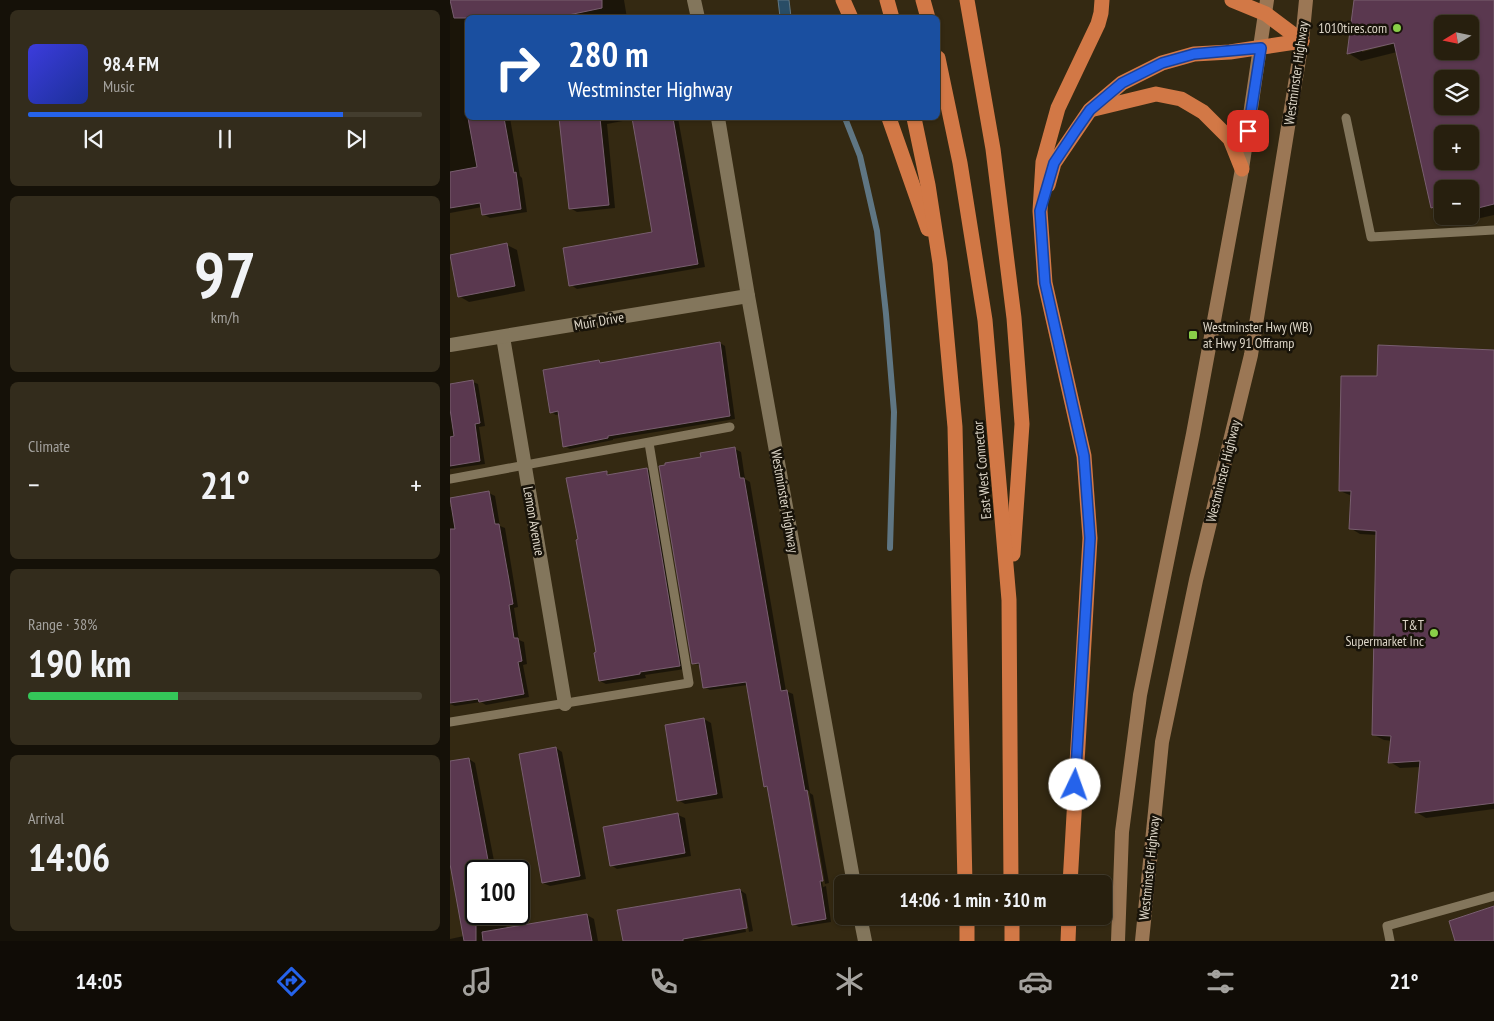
<!DOCTYPE html>
<html lang="en">
<head>
<meta charset="utf-8">
<style>
  :root { --surface:#271f0e; --page:#332c1c; --text:#f1f3f6; --muted:#a4a29e; --line:#433d2e; --accent:#2563eb }
  body { margin:0; font-family:"PT Sans Narrow",sans-serif; background:var(--page); color:var(--text); height:100vh; display:flex; flex-direction:column; font-size:19px; white-space:nowrap }
  * { box-sizing:border-box; margin:0 }
  p { font-size:16px; color:var(--muted) }
  .icon { flex:none; width:28px; height:28px; fill:none; stroke:currentColor; stroke-width:2; stroke-linecap:round; stroke-linejoin:round }
  .map { position:relative; flex:1; overflow:hidden }
  .panel { display:flex; flex-direction:column; gap:10px; padding:10px; background:#151108; width:450px }
  .panel>* { flex:none }
  .guide { position:absolute; left:15px; top:15px; width:475px; height:105px; border-radius:8px; box-shadow:0 1px 4px #0004,0 0 0 1px var(--line); background:#1a4fa0; color:#fff; overflow:hidden }
  .needle { width:32px; rotate:260deg }
  .tools { position:absolute; left:984px; top:15px; display:grid; gap:10px }
  .tools a { display:grid; place-items:center; width:45px; height:45px; border-radius:8px; background:var(--surface); box-shadow:0 1px 4px #0004,0 0 0 1px var(--line); font-size:25px }
  .speed { position:absolute; left:15px; top:860px; display:flex; gap:10px; font-size:25px; font-weight:700; text-align:center }
  .speed>* { display:grid; place-content:center; width:65px; height:65px; border-radius:50%; background:var(--surface); box-shadow:0 1px 4px #0004,0 0 0 1px var(--line); line-height:1 }
  .speed .limit { border:2px solid #111; border-radius:8px; background:#fff; color:#111 }
  .pin { position:absolute; display:grid; place-items:center; width:42px; height:42px; color:#fff; margin:-21px; border-radius:10px; box-shadow:0 2px 8px #0006 }
  .me { position:absolute; width:55px; margin:-28px; rotate:3deg; stroke-linejoin:round; filter:drop-shadow(0 0 4px #0008) }
  .turn { display:flex; align-items:center; gap:18px; height:105px; padding:0 20px; font-size:22px }
  .turn .icon { width:65px; height:65px; stroke-width:2.5 }
  .turn b { display:block; font-size:35px; line-height:42px }
  .big { font-size:38px; font-weight:800; line-height:1.1 }
  .panel .widget { flex:1; display:flex; flex-direction:column; justify-content:center; gap:8px; min-width:0; padding:0 18px; border-radius:8px; background:var(--page) }
  .panel .dial { align-items:center; gap:0 }
  .dial b { font-size:65px; line-height:1 }
  .song { display:flex; align-items:center; gap:15px }
  .cover { width:60px; height:60px; border-radius:8px; background:linear-gradient(135deg,hsl(240 70% 55%),hsl(230 70% 35%)) }
  .played { height:5px; border-radius:2px; background:linear-gradient(90deg,var(--accent) 80%,var(--line) 80%) }
  .keys { display:flex; justify-content:space-around; direction:ltr }
  .heat { display:flex; justify-content:space-between; align-items:center; font-size:28px; direction:ltr }
  .charge { height:8px; border-radius:4px; background:linear-gradient(90deg,#34c759 38%,var(--line) 0) }
  .trip { position:absolute; left:384px; top:875px; width:278px; height:50px; border-radius:8px; background:var(--surface); box-shadow:0 1px 4px #0004,0 0 0 1px var(--line); font-weight:800; line-height:50px; text-align:center }
  .tab-bar { display:flex; height:80px; justify-content:space-around; align-items:center; background:#100c06; color:var(--muted) }
  .tab-bar .icon { width:35px; height:35px }
  .tab-bar .selected { color:var(--accent) }
  .tab-bar b { font-size:22px; color:var(--text) }
  main { display:flex; flex:1; min-height:0 }
  .map>svg:first-child { display:block }
  .water { fill:#294d66; stroke:#5f7683 }
  .shadow { fill:#0007; fill-rule:evenodd }
  .lines { fill:none; stroke-linecap:round; stroke-linejoin:round }
  .stream { stroke:#5f7683; stroke-width:6 }
  .building { fill:#5a384f; stroke:#785e6f; fill-rule:evenodd }
  .service { stroke:#83765c; stroke-width:9 }
  .minor { stroke:#83765c; stroke-width:14 }
  .secondary { stroke:#9b7755; stroke-width:14 }
  .motorway { stroke:#d27846; stroke-width:15 }
  .route-casing { stroke:#184099; stroke-width:12 }
  .route { stroke:#2563eb; stroke-width:9 }
  .poi-dot { fill:#89cf48; stroke:#181309; stroke-width:2 }
  .labels { text-anchor:middle; stroke-width:5; stroke-linejoin:round; paint-order:stroke }
  .poi-label { font-size:14px; fill:#ddd6c8; stroke:#181309; text-anchor:end }
  .street-label { font-size:14px; fill:#ddd6c8; stroke:#181309 }
</style>
</head>
<body>
<main>
<section class="panel">
<div class="widget">
<div class="song"><i class="cover"></i><div><b>98.4 FM</b><p>Music</p></div></div>
<div class="played"></div>
<div class="keys"><svg class="icon" aria-label="previous" viewBox="0 0 24 24"><path d="M18 5L8 12l10 7zM5 5v14"/></svg><svg class="icon" aria-label="pause" viewBox="0 0 24 24"><path d="M8 5v14M16 5v14"/></svg><svg class="icon" aria-label="next" viewBox="0 0 24 24"><path d="M6 5l10 7-10 7zM19 5v14"/></svg></div>
</div>
<div class="widget dial"><b>97</b><p>km/h</p></div>
<div class="widget"><p>Climate</p>
<div class="heat"><a>−</a><b class="big">21°</b><a>+</a></div>
</div>
<div class="widget"><p>Range · 38%</p><b class="big">190 km</b><div class="charge"></div></div>
<div class="widget"><p>Arrival</p><b class="big">14:06</b></div>
</section>
<div class="map">
<svg width="1044" height="941" viewBox="0 0 1044 941">
  <rect width="100%" height="100%" fill="#342912"/>
  <path class="water" d="M 328,0 L 339,0 L 341,17 L 330,17 Z"/>
  <g class="shadow">
    <path d="M 0,0 L 174,0 L 177,18 L 18,18 L 18,118 L 60,118 L 70,176 L 72,178 L 77,212 L 40,218 L 33,214 L 32,207 L 0,213 Z"/>
    <path d="M 906,0 L 1044,0 L 1044,215 L 1013,222 L 1004,216 L 1020,216 L 1020,189 L 992,189 L 992,213 L 983,207 L 947,52 L 911,61 L 898,53 ZM 992,24 L 1020,24 L 1020,51 L 992,51 ZM 950,40 L 950,42 L 912,52 L 912,49 ZM 992,79 L 1020,79 L 1020,106 L 992,106 ZM 992,134 L 1020,134 L 1020,161 L 992,161 Z"/>
    <path d="M 110,118 L 228,118 L 255,267 L 127,289 L 121,285 L 204,233 L 183,119 L 157,124 L 165,208 L 127,212 L 120,208 Z"/>
    <path d="M 57,245 L 67,250 L 75,291 L 19,302 L 9,296 Z"/>
    <path d="M 270,343 L 275,346 L 285,419 L 163,439 L 163,440 L 120,449 L 114,446 L 109,414 L 106,415 L 101,412 L 149,361 L 153,364 Z"/>
    <path d="M 1044,351 L 1044,809 L 976,818 L 966,812 L 971,767 L 950,768 L 940,762 L 942,741 L 934,740 L 924,735 L 927,535 L 910,534 L 900,528 L 902,496 L 890,491 L 928,377 Z"/>
    <path d="M 23,382 L 28,384 L 35,426 L 29,427 L 35,464 L 0,469 L 0,385 Z"/>
    <path d="M 285,449 L 291,452 L 295,479 L 300,482 L 336,691 L 343,694 L 360,793 L 363,795 L 379,883 L 375,884 L 359,791 L 356,791 L 373,887 L 376,886 L 381,922 L 349,927 L 343,924 L 318,788 L 315,786 L 298,685 L 260,690 L 254,687 L 251,666 L 243,663 L 252,458 Z"/>
    <path d="M 197,469 L 203,473 L 235,669 L 195,675 L 196,678 L 156,684 L 150,681 L 148,653 L 157,473 L 161,475 Z"/>
    <path d="M 39,493 L 45,496 L 50,526 L 55,528 L 68,607 L 64,608 L 69,640 L 74,642 L 77,664 L 73,665 L 79,697 L 36,705 L 31,702 L 5,706 L 0,704 L 0,507 Z"/>
    <path d="M 254,719 L 261,723 L 273,798 L 235,804 L 228,800 Z"/>
    <path d="M 106,748 L 112,752 L 136,879 L 100,886 L 93,883 Z"/>
    <path d="M 19,759 L 25,763 L 46,871 L 26,871 L 26,914 L 54,914 L 57,929 L 137,915 L 144,919 L 148,941 L 0,941 L 0,939 L 14,936 L 0,856 L 0,763 Z"/>
    <path d="M 228,815 L 235,818 L 241,856 L 167,869 L 161,865 Z"/>
    <path d="M 290,890 L 296,894 L 303,931 L 299,932 L 292,893 L 289,893 L 296,932 L 248,941 L 174,941 Z"/>
  </g>
  <g class="lines">
    <path class="stream" d="M 395,118 L 410,156 L 427,231 L 436,314 L 444,412 L 440,548"/>
  </g>
  <g class="building">
    <path d="M 0,0 L 152,0 L 152,8 L 104,18 L 4,18 Z"/>
    <path d="M 904,0 L 1044,0 L 1044,204 L 1020,210 L 1020,189 L 992,189 L 992,205 L 981,208 L 944,43 L 897,54 ZM 992,24 L 1020,24 L 1020,51 L 992,51 ZM 992,79 L 1020,79 L 1020,106 L 992,106 ZM 992,134 L 1020,134 L 1020,161 L 992,161 Z"/>
    <path d="M 18,118 L 54,118 L 64,173 L 66,172 L 71,209 L 32,215 L 30,203 L 0,208 L 0,172 L 27,167 Z"/>
    <path d="M 109,118 L 150,118 L 159,205 L 119,209 Z"/>
    <path d="M 182,118 L 223,118 L 248,264 L 119,286 L 113,248 L 202,232 Z"/>
    <path d="M 57,243 L 65,286 L 8,297 L 0,255 Z"/>
    <path d="M 270,342 L 280,416 L 158,436 L 158,438 L 113,447 L 108,411 L 100,413 L 93,370 L 149,360 L 150,363 Z"/>
    <path d="M 928,345 L 1044,350 L 1044,803 L 965,813 L 970,761 L 938,763 L 941,736 L 922,735 L 926,531 L 899,529 L 901,491 L 889,491 L 891,376 L 927,376 Z"/>
    <path d="M 23,380 L 30,423 L 25,424 L 30,461 L 0,466 L 0,437 L 4,436 L 0,409 L 0,384 Z"/>
    <path d="M 285,447 L 290,478 L 294,478 L 331,691 L 337,690 L 355,791 L 357,790 L 373,881 L 370,881 L 376,919 L 342,925 L 317,786 L 314,787 L 296,682 L 253,688 L 249,663 L 242,664 L 209,466 L 215,465 L 215,463 L 251,457 L 250,453 Z"/>
    <path d="M 197,468 L 230,666 L 190,672 L 190,674 L 149,681 L 144,653 L 146,652 L 126,540 L 128,539 L 116,478 L 157,471 L 157,475 Z"/>
    <path d="M 39,491 L 45,524 L 49,524 L 59,580 L 63,604 L 59,605 L 64,638 L 68,638 L 72,661 L 68,662 L 74,694 L 29,702 L 28,699 L 0,703 L 0,529 L 5,529 L 0,498 Z"/>
    <path d="M 254,718 L 267,794 L 227,801 L 215,725 Z"/>
    <path d="M 106,747 L 130,876 L 92,883 L 69,754 Z"/>
    <path d="M 19,758 L 40,871 L 26,871 L 26,941 L 14,941 L 0,864 L 0,761 Z"/>
    <path d="M 228,813 L 235,853 L 160,866 L 153,827 Z"/>
    <path d="M 290,889 L 297,928 L 233,939 L 233,941 L 173,941 L 167,910 Z"/>
    <path d="M 1044,906 L 1044,941 L 1005,941 L 999,921 Z"/>
    <path d="M 137,914 L 142,941 L 33,941 L 32,932 Z"/>
  </g>
  <g class="lines">
    <g class="service">
      <path d="M 896,118 L 921,237 L 1044,230"/>
      <path d="M 0,479 L 280,427"/>
      <path d="M 0,722 L 239,683 L 199,443"/>
      <path d="M 940,941 L 937,926 L 1044,896"/>
    </g>
    <g class="minor">
      <path d="M 244,0 L 248,18"/>
      <path d="M 268,118 L 298,296 L 404,884"/>
      <path d="M 53,337 L 115,704"/>
      <path d="M 0,345 L 298,296"/>
      <path d="M 410,916 L 415,941"/>
    </g>
    <g class="secondary">
      <path d="M 668,941 L 672,832 L 690,695 L 743,434 L 792,169 L 817,0"/>
      <path d="M 692,941 L 712,742 L 746,580 L 801,355 L 852,41 L 856,0"/>
    </g>
    <g class="motorway">
      <path d="M 393,0 L 401,18"/>
      <path d="M 437,0 L 442,18"/>
      <path d="M 473,0 L 478,18"/>
      <path d="M 517,0 L 543,149 L 564,318 L 572,424 L 563,554"/>
      <path d="M 782,0 L 816,14 L 852,41"/>
      <path d="M 488,58 L 510,163 L 535,320 L 559,600 L 561,884"/>
      <path d="M 644,109 L 706,94 L 731,99 L 753,112 L 780,139 L 792,169"/>
      <path d="M 439,118 L 478,229"/>
      <path d="M 464,118 L 478,185 L 490,263 L 505,427 L 515,884"/>
      <path d="M 598,185 L 604,163 L 640,110 L 672,83 L 712,63 L 744,54 L 780,52 L 852,41"/>
      <path d="M 620,884 L 640,538 L 634,456 L 595,283 L 590,211 L 593,162 L 608,108 L 648,24 L 651,13 L 652,0"/>
      <path d="M 517,916 L 517,941"/>
      <path d="M 562,916 L 562,941"/>
      <path d="M 618,941 L 619,916"/>
    </g>
  </g>
  <g class="lines">
    <defs>
      <path id="route" d="M 625,785 L 640,538 L 634,456 L 595,283 L 590,211 L 604,163 L 626,130 L 640,110 L 672,83 L 712,63 L 744,54 L 811,48 L 798,131"/>
    </defs>
    <use href="#route" class="route-casing"/>
    <use href="#route" class="route"/>
  </g>
  <g class="poi-dot">
    <circle cx="947" cy="28" r="5"/>
    <rect x="738" y="330" width="10" height="10" rx="2.5"/>
    <circle cx="984" cy="633" r="5"/>
  </g>
  <g class="labels">
    <g class="poi-label">
      <text x="937" y="33">1010tires.com</text>
      <text x="753" y="332" text-anchor="start">Westminster Hwy (WB)<tspan x="753" dy="16">at Hwy 91 Offramp</tspan></text>
      <text x="974" y="630">T&amp;T<tspan x="974" dy="16">Supermarket Inc</tspan></text>
    </g>
    <g class="street-label">
      <text transform="translate(846 73) rotate(-82)" y="5">Westminster Highway</text>
      <text transform="translate(149 321) rotate(-10)" y="5">Muir Drive</text>
      <text transform="translate(532 470) rotate(-95)" y="5">East-West Connector</text>
      <text transform="translate(773 471) rotate(-76)" y="5">Westminster Highway</text>
      <text transform="translate(335 501) rotate(80)" y="5">Westminster Highway</text>
      <text transform="translate(84 521) rotate(80)" y="5">Lemon Avenue</text>
      <text transform="translate(699 868) rotate(-84)" y="5">Westminster Highway</text>
    </g>
  </g>
</svg>
<div class="tools">
<a><svg class="needle" viewBox="-14 -14 28 28"><path d="M0-13l5 13h-10z" fill="#e53935"/><path d="M0 13l5-13h-10z" fill="#a4a29e"/></svg></a>
<a><svg class="icon" aria-label="layers" viewBox="0 0 24 24"><path d="M12 4l9 5-9 5-9-5zM3 14l9 5 9-5"/></svg></a>
<a>+</a>
<a>−</a>
</div>
<div class="speed"><div class="limit">100</div></div>
<div class="pin" style="left:798px;top:131px;background:#d93025"><svg class="icon" aria-label="arrive" viewBox="0 0 24 24"><path d="M6 21V4h12l-3 4 3 4H6"/></svg></div>
<svg class="me" style="left:625px;top:785px" viewBox="-20 -20 40 40"><circle r="19" fill="#fff"/><path d="M0-13L10 11 0 6-10 11z" fill="#2563eb"/></svg>
<div class="trip">14:06 · 1 min · 310 m</div>
<div class="guide">
<div class="turn"><svg class="icon" aria-label="right" viewBox="0 0 24 24"><path d="M7 20v-9h11M14 6l5 5-5 5"/></svg><div><b>280 m</b>Westminster Highway</div></div>
</div>
</div>
</main>
<nav class="tab-bar">
<b>14:05</b>
<svg class="icon selected" aria-label="directions" viewBox="0 0 24 24"><path d="M12 3l9 9-9 9-9-9zM9 14v-3h6M13 9l2 2-2 2"/></svg>
<svg class="icon" aria-label="music" viewBox="0 0 24 24"><path d="M9 18V5l10-2v13"/><circle cx="6" cy="18" r="3"/><circle cx="16" cy="16" r="3"/></svg>
<svg class="icon" aria-label="phone" viewBox="0 0 24 24"><path d="M5 4h4l2 5-3 2q2 4 5 5l2-3 5 2v4C11 20 4 13 5 4z"/></svg>
<svg class="icon" aria-label="climate" viewBox="0 0 24 24"><path d="M12 3v18M4 7l16 10M4 17L20 7"/></svg>
<svg class="icon" aria-label="car" viewBox="0 0 24 24"><path d="M5 17H2v-5l4-1 3-4h7l3 4 3 1v5h-3M9 17h6M6 11h13"/><circle cx="7" cy="17" r="2"/><circle cx="17" cy="17" r="2"/></svg>
<svg class="icon" aria-label="filters" viewBox="0 0 24 24"><path d="M4 7h16M4 17h16"/><circle cx="9" cy="7" r="2"/><circle cx="15" cy="17" r="2"/></svg>
<b>21°</b>
</nav>
</body>
</html>
